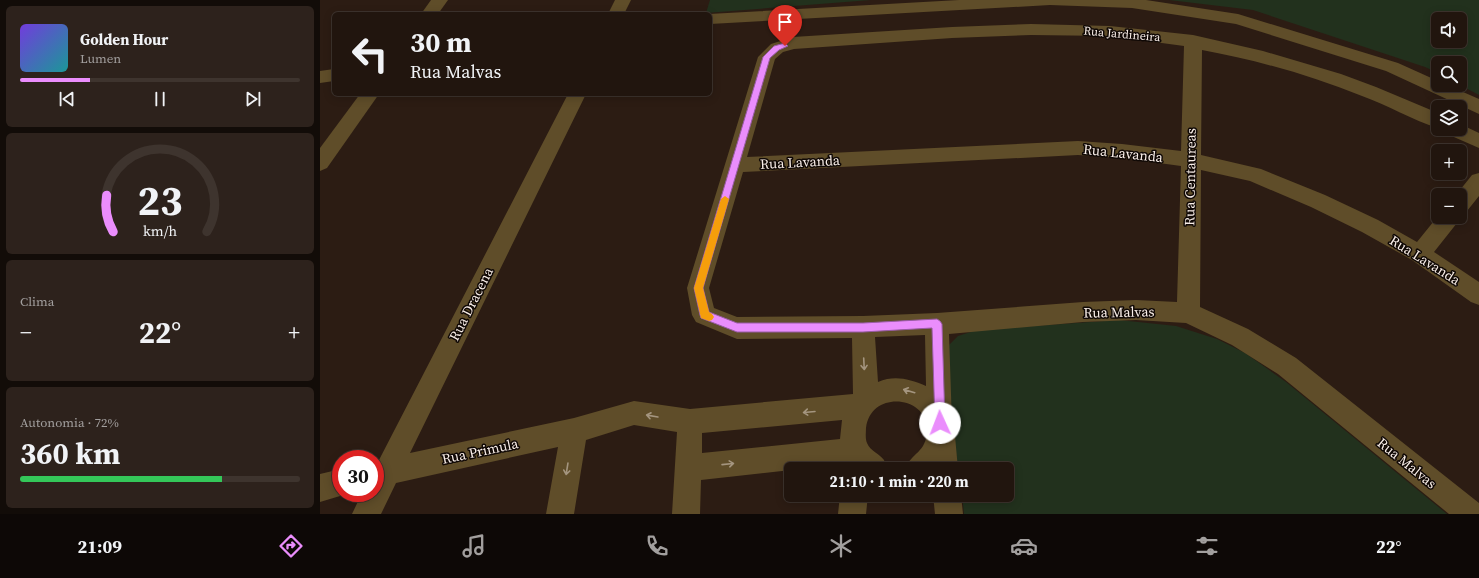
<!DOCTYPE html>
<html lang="pt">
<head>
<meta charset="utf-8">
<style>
  :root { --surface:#21150e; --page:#2d221c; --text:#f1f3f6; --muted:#a29f9e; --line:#3e342e; --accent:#ea8dfc }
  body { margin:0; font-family:"Source Serif 4",serif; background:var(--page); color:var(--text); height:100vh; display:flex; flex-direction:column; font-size:15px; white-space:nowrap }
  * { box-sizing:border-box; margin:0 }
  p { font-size:13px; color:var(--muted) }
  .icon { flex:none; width:22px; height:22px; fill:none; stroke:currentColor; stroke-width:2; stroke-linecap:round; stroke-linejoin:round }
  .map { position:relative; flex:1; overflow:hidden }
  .sheet { display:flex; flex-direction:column; gap:6px; padding:6px; background:#120c08; width:320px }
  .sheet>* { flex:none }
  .banner { position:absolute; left:12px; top:12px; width:380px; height:84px; border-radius:6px; box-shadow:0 2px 10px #0003,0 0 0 1px var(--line); background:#21150e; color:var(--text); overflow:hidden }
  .buttons { position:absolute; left:1111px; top:12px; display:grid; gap:8px }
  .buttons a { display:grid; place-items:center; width:36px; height:36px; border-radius:6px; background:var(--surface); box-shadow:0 2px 10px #0003,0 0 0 1px var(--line); font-size:20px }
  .speed { position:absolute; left:12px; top:450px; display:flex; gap:8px; font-size:20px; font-weight:700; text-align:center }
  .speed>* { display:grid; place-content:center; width:52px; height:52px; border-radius:50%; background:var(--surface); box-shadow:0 2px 10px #0003,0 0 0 1px var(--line); line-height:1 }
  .speed .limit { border:6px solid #d22; background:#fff; color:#111 }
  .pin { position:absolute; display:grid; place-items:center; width:34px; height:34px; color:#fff; margin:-41px -17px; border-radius:50% 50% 50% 0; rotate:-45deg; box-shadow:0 0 4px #0007 }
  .pin .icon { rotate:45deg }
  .me { position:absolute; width:44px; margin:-22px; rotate:358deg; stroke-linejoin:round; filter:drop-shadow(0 0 3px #0008) }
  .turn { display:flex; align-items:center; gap:14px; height:84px; padding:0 12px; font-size:18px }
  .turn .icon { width:52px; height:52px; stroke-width:2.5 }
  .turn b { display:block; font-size:28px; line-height:34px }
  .big { font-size:30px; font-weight:700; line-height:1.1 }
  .sheet .tile { flex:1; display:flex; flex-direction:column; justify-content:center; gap:6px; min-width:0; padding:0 14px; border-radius:6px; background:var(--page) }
  .sheet .dial { align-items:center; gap:0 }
  .dial svg { height:104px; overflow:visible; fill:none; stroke:var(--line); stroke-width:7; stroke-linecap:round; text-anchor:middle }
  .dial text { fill:var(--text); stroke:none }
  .song { display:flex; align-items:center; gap:12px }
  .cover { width:48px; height:48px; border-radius:6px; background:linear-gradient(135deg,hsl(260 70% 55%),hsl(180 70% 35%)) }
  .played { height:4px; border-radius:2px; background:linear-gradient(90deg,var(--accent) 25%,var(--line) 25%) }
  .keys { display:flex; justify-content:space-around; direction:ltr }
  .heat { display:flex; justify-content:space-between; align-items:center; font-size:22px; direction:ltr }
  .charge { height:6px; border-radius:3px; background:linear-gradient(90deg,#34c759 72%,var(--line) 0) }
  .trip { position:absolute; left:464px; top:462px; width:230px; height:40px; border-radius:6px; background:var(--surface); box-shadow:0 2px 10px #0003,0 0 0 1px var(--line); font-weight:700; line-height:40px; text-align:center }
  .dock { display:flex; height:64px; justify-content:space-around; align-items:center; background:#0d0806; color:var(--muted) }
  .dock .icon { width:28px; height:28px }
  .dock .on { color:var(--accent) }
  .dock b { font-size:18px; color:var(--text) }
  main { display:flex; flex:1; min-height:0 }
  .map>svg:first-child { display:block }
  .green { fill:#22311d; fill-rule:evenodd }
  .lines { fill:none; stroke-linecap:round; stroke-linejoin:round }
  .street { fill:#5f4d29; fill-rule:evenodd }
  .oneway { stroke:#a4957f }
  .route { fill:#ea8dfc; stroke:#985ca4 }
  .slow { fill:#f59e0b }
  .labels { text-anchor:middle; stroke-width:3; stroke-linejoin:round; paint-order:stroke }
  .far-street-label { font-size:12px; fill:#f9eee8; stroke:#0f0805 }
  .street-label { font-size:14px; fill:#f9eee8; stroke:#0f0805 }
</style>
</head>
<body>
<main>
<section class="sheet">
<div class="tile">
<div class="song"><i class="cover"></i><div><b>Golden Hour</b><p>Lumen</p></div></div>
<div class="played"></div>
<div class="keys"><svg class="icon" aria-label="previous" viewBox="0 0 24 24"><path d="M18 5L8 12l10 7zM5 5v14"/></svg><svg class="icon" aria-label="pause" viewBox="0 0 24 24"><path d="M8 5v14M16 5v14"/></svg><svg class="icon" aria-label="next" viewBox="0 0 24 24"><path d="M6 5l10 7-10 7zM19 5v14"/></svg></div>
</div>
<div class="tile dial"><svg viewBox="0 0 100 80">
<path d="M14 69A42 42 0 1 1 86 69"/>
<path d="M14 69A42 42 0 0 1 9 41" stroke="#ea8dfc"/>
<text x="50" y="56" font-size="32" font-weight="700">23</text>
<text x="50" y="72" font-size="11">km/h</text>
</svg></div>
<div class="tile"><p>Clima</p>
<div class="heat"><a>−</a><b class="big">22°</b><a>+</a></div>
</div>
<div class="tile"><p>Autonomia · 72%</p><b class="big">360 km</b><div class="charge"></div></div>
</section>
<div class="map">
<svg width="1159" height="514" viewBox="0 0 1159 514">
  <rect width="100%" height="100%" fill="#2c1c13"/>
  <g class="green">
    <path d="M 390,0 L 551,0 L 386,13 Z"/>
    <path d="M 849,0 L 1159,0 L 1159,95 L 1140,85 L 1140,63 L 1118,63 L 1118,73 L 1105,67 L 933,10 ZM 1118,19 L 1140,19 L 1140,41 L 1118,41 Z"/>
    <path d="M 799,320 L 856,326 L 897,339 L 925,353 L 966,382 L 1127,514 L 644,514 L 642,495 L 687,495 L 687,469 L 638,469 L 625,364 L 628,346 L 638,336 L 657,330 Z"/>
  </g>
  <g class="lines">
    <g class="street">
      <path d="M 111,0 L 128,0 L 118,14 L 101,14 Z"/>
      <path d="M 295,0 L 311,0 L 304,14 L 288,14 Z"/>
      <path d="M 639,0 L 826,0 L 918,14 L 1078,63 L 1118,81 L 1118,85 L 1127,85 L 1159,99 L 1159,114 L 1066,71 L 916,24 L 812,8 L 730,5 L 390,24 L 389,14 Z"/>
      <path d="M 711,24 L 790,26 L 873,35 L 943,51 L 1021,74 L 1056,87 L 1118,113 L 1118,128 C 1092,120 1068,105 1042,96 C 990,75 936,60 882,50 L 881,155 L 941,169 L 1005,195 L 1058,220 L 1097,242 L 1118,216 L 1140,216 L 1137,223 L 1114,252 L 1159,282 L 1159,305 L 1151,302 L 1092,260 L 1042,232 L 991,207 L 930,181 L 881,170 L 880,307 L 928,329 L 976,358 L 1159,503 L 1159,514 L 1129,514 L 958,374 L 912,345 L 866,323 L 816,320 L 763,322 L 629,334 L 632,424 L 635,436 L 638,469 L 585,469 C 592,452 606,453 607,431 C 609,396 551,389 546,428 C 546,432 545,438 547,443 C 550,451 560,454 564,460 C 565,463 566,466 567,469 L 533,469 L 530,464 L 471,469 L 471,470 L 381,480 L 380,514 L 352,514 L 357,432 L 314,425 L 266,440 L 254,514 L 226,514 L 238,447 L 76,483 L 61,514 L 32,514 L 42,493 L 55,493 L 55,461 L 59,460 L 248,94 L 266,94 L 90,453 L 254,418 L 314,401 L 370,409 L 533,394 L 532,338 L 417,339 L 376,322 L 372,315 L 367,288 L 438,57 L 451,44 L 473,37 L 632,27 ZM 711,35 L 790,36 L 864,46 L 861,151 L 802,144 L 758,141 L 427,157 L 455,59 L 463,52 L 474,49 L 632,38 ZM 758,155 L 802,158 L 861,166 L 857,302 L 816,300 L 763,302 L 617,313 L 543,316 L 417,317 L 394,308 L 389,288 L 423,172 ZM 605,335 L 606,386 C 589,379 575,375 558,382 L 555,337 ZM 522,420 L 520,439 L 382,453 L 382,433 Z"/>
      <path d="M 14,69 L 14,81 L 0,83 L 0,71 Z"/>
      <path d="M 40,94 L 59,94 L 7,168 L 0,171 L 0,148 Z"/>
      <path d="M 1140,124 L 1159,133 L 1159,148 L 1127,134 L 1124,129 L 1140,129 Z"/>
      <path d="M 1159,173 L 1159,196 L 1147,211 L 1140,213 L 1140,195 L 1136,195 L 1152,175 Z"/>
      <path d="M 21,469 L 21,493 L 30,493 L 0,502 L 0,474 Z"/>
      <path d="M 520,495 L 548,495 L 546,514 L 518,514 Z"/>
      <path d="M 613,495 L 641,495 L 643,514 L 615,514 Z"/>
    </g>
  </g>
  <defs><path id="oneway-shaft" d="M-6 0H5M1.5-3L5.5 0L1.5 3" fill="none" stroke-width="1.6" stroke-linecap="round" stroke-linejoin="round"/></defs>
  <g class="oneway">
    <use href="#oneway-shaft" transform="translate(544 364) rotate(87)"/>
    <use href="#oneway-shaft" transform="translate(589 391) rotate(-164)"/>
    <use href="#oneway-shaft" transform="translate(489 412) rotate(175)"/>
    <use href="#oneway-shaft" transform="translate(332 416) rotate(-170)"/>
    <use href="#oneway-shaft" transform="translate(408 464) rotate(-6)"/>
    <use href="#oneway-shaft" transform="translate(247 469) rotate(99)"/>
  </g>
  <path class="route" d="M 465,43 L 468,46 L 459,50 L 450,58 L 383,288 L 389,312 L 417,323 L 543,323 L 617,319 L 620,321 L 622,324 L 625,423 L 624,427 L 620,429 L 616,427 L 615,423 L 612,328 L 543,332 L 417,332 L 381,318 L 380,315 L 374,288 L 443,57 L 454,46 Z"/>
  <path class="slow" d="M 405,196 L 409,199 L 383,288 L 389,312 L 392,314 L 394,317 L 392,320 L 389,321 L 381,318 L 374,288 L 401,199 Z"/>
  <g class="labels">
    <g class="far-street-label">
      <text transform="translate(802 34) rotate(5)" y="4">Rua Jardineira</text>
    </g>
    <g class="street-label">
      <text transform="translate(803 153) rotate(6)" y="5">Rua Lavanda</text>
      <text transform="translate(480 162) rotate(-3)" y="5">Rua Lavanda</text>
      <text transform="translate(870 177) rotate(-89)" y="5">Rua Centaureas</text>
      <text transform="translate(1105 260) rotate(32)" y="5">Rua Lavanda</text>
      <text transform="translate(151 304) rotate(-63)" y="5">Rua Dracena</text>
      <text transform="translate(799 312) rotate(-1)" y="5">Rua Malvas</text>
      <text transform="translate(160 451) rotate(-12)" y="5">Rua Primula</text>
      <text transform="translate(1087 463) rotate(39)" y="5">Rua Malvas</text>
    </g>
  </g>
</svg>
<div class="buttons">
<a><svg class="icon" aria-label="sound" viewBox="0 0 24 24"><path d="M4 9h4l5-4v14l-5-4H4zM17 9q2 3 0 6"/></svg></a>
<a><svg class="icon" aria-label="search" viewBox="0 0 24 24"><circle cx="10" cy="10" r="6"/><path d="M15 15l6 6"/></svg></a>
<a><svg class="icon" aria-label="layers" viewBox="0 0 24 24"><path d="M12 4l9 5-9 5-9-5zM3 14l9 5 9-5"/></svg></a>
<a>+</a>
<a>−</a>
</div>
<div class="speed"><div class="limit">30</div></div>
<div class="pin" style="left:465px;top:46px;background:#d93025"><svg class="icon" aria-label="arrive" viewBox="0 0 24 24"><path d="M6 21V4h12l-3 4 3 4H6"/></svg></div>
<svg class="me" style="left:620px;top:423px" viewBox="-20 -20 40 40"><circle r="19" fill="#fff"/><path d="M0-13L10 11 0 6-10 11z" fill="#ea8dfc"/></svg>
<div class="trip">21:10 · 1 min · 220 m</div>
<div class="banner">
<div class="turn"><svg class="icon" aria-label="left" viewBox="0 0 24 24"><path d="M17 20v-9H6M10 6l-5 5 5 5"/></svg><div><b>30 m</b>Rua Malvas</div></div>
</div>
</div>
</main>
<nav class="dock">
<b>21:09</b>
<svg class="icon on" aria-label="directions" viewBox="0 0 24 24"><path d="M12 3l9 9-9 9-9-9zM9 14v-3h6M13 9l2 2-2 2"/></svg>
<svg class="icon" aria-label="music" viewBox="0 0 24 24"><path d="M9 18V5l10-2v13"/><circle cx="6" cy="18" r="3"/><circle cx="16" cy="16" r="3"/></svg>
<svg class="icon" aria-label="phone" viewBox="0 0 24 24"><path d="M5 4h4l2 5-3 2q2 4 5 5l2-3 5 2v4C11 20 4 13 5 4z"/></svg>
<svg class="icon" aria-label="climate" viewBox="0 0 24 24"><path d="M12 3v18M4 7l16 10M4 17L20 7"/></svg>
<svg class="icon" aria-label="car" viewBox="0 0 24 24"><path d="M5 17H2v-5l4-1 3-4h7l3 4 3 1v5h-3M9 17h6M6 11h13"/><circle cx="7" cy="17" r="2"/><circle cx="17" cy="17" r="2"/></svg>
<svg class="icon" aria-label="filters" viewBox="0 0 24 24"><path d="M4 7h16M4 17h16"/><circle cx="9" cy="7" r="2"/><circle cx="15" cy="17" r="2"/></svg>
<b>22°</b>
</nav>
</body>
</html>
